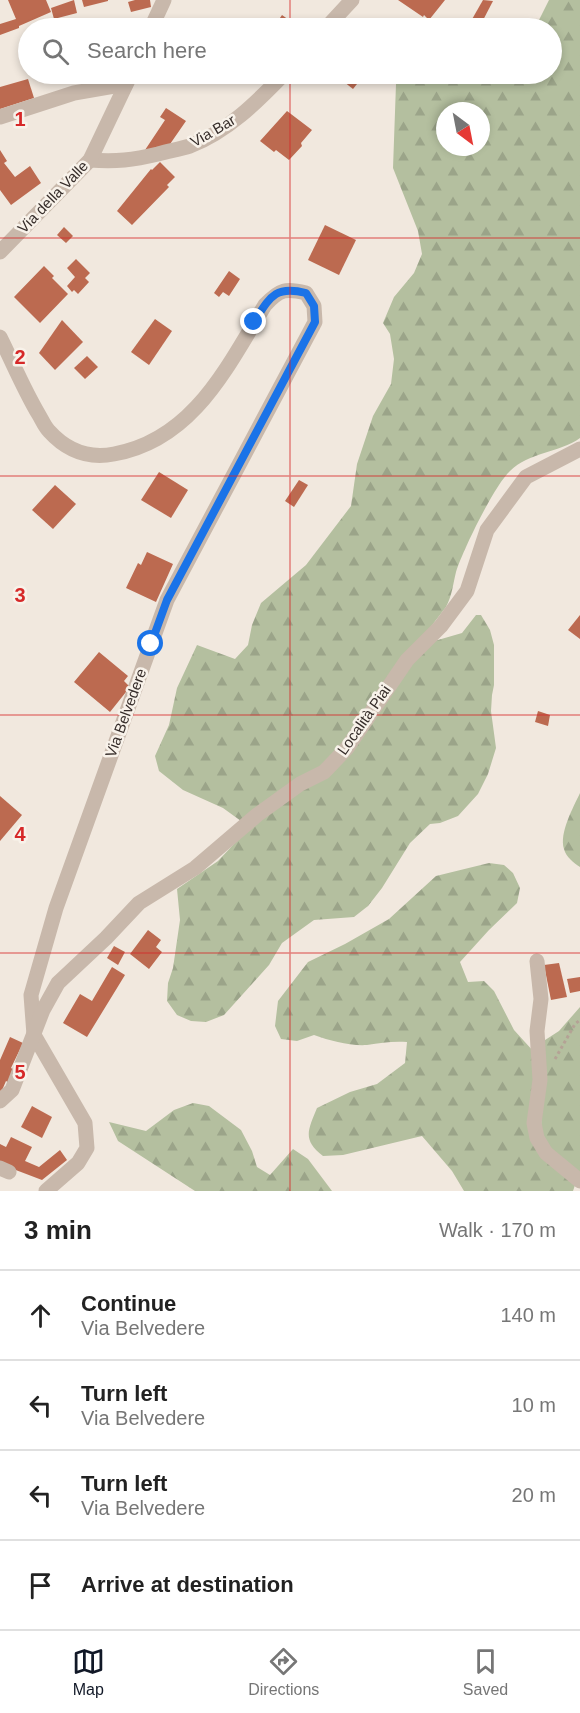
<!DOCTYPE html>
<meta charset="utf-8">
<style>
body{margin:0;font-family:Arial,sans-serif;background:#f2f2f2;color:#222}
.compass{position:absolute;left:436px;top:102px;width:54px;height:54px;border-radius:50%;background:#fff;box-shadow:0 3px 9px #0003;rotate:148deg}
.stop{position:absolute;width:18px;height:18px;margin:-14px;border:4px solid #1a73e8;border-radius:50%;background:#fff}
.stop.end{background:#1a73e8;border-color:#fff;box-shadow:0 2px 6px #0008}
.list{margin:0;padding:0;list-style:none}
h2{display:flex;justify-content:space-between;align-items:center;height:78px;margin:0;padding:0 24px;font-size:26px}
h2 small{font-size:20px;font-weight:400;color:#767676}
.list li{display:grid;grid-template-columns:39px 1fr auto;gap:18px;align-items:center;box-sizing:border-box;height:90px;padding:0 24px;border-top:2px solid #e0e0e0}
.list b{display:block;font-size:22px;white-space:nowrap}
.list p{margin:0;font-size:20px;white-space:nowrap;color:#767676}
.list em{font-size:20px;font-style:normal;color:#767676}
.icon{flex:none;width:33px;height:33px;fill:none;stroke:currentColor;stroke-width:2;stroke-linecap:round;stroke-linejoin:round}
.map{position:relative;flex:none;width:580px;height:1191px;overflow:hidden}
.search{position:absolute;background:#fff;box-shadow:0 3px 9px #0003;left:18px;right:18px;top:18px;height:66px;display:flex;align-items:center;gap:15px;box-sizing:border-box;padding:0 21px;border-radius:33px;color:#767676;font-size:22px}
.sheet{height:438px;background:#fff}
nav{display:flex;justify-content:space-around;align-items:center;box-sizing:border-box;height:84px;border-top:2px solid #e0e0e0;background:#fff;font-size:16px;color:#767676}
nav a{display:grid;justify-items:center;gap:3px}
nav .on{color:#111827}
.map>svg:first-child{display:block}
.forest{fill:url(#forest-firs);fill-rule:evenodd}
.building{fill:#bc6a50}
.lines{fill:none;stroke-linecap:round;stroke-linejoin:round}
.path{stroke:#b4a295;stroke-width:3;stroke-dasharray:3 3;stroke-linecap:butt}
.minor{stroke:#c8b8ab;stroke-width:15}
.route{stroke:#1a73e8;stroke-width:8}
.grid{fill:none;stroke:#d62828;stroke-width:1.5;stroke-opacity:0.55}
.labels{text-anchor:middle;stroke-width:5;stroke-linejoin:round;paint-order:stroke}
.street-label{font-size:15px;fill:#362d2a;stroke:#f8f2ea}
.grid-label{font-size:20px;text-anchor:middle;font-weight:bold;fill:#d62828;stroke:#f8f2ea;stroke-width:5;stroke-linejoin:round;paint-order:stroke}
</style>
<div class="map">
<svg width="580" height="1191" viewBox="0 0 580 1191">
<defs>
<pattern id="forest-firs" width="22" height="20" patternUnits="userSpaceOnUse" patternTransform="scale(1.5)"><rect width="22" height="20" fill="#b4bf9f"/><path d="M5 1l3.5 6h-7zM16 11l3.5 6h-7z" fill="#9ba489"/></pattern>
</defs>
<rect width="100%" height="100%" fill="#f1e8de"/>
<g class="forest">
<path d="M 549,0 L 580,0 L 580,438 C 559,453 529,452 510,471 C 494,486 463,550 456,572 C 453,584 452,596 446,607 L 325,765 L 241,821 L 223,808 L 183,790 L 159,771 L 155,756 L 169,725 L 177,688 L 197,645 L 235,659 L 248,645 L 252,625 L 261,603 L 306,565 L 351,506 L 357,464 L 373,416 L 391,384 L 394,359 L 390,334 L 383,323 L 394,297 L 414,273 L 422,254 L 418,231 L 393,168 L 396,84 L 393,74 L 552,74 L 552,28 L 535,28 ZM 445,111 L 481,111 L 481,147 L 445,147 Z"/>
<polygon points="476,615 481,615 490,630 494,645 494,685 492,695 491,711 496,748 488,774 478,794 458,816 440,823 430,824 410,843 382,888 368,906 354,917 314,920 282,943 269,965 224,1015 206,1022 191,1021 177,1015 167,1001 168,983 173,968 180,920 177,889 218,861 248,829 305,786 431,642 462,633"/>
<path d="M 580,793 L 580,867 C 574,863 566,857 564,849 C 559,833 573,808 580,793 Z"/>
<path d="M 489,863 L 504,865 L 513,873 L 520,888 L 517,903 L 489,930 L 460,962 L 468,982 L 484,981 L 494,991 L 514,1030 L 534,1052 L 536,1080 L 529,1126 L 576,1182 L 573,1191 L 464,1191 L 452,1171 L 422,1136 L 343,1155 L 323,1156 C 302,1140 308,1130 317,1108 L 350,1092 L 377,1084 L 405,1063 L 407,1042 C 392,1041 381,1043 367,1045 C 349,1046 331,1041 314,1035 L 297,1041 L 281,1039 L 275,1026 L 278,1001 L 308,962 L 345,944 L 389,919 L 436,876 Z"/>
<polygon points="580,1007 580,1176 541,1139 542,1042 559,1031"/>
<polygon points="193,1103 209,1106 241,1130 252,1151 257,1167 270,1175 293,1149 308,1159 332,1191 195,1191 118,1141 109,1122 146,1131 174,1110"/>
</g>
<g class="building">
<polygon points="8,0 46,0 51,12 19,26 19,28 0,35 0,24 16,19"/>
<polygon points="74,0 77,13 54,19 51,8"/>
<polygon points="82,0 108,0 108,1 84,7"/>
<polygon points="135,0 150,0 151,7 131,12 128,2"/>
<polygon points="398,0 445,0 429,20 424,15 423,17"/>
<polygon points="483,0 493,1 480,26 471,21"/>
<polygon points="282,15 296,25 300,28 273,28"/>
<polygon points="77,74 104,74 80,81"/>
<polygon points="334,74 365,74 353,89"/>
<polygon points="28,79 34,98 0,109 0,87"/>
<polygon points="166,108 186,121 168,147 145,150 165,120 160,117"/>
<polygon points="287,111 312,130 301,143 302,146 289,160 276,150 274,152 260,141"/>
<polygon points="0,150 7,161 4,163 15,177 30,166 41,183 11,205 0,190"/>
<polygon points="160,162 175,177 167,185 169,187 132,225 117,211 151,169 152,170"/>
<polygon points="325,225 356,240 339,275 308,260"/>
<polygon points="64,227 73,236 66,243 57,235"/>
<polygon points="76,259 90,273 85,278 89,282 78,294 74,290 72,292 67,286 75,277 67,268"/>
<polygon points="44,266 54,276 52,278 68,294 40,323 14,297"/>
<polygon points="229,271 240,279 229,296 223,292 219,297 214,293"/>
<polygon points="155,319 172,331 149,365 131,352"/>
<polygon points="62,320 83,342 55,370 39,353"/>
<polygon points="87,356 98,367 85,379 74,368"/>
<polygon points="159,472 188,490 171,518 141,500"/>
<polygon points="299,480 308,485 294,507 285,501"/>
<polygon points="55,485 76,504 53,529 32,510"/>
<polygon points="147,552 173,564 156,602 126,588 138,563 141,565"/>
<polygon points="580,615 580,639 568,630"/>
<polygon points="99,652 128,676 124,681 130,687 110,712 74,682"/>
<polygon points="538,711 550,715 548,726 535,722"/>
<polygon points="0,796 22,815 0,841"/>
<polygon points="148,930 161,940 156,947 162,952 149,969 130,954"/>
<polygon points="114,946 125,952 118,965 107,958"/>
<polygon points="559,963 567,997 551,1000 544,965"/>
<polygon points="112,967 125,975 87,1037 63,1023 80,994 92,1001"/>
<polygon points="580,977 580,991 570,993 567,979"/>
<polygon points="10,1037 23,1043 11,1068 16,1071 11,1084 6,1081 0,1095 0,1060"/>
<polygon points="32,1106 52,1117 42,1138 21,1127"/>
<polygon points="11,1137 32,1147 25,1161 39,1167 60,1150 67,1160 42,1180 0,1164 0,1144 6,1147"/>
</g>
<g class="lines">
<polyline class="path" points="555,1059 575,1024 580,1020"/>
<g class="minor">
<polyline points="151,28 164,0"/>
<polyline points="326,28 352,0"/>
<polyline points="0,117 74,93 126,84"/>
<path d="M 90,160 C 116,162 133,160 158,154 C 169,151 180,149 190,146 C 227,132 257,102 284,74"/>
<polyline points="0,252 90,160 131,74"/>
<path d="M 0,337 C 13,363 24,390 39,415 C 42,420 45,427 49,431 C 67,451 88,459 114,454 C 193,440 227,367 265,305 C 280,289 286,288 306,293 L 314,306 L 315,322 L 167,600 L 56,908 L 31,995 L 34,1035 L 85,1123 L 87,1148 L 78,1163 L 46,1191"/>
<polyline points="537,961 541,999 537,1031 540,1080 534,1123 537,1138 546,1153 580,1181"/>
<polyline points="0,1101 12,1090 43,1010 58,983 106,938 139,903 195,868 257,815 300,784 324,772 347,748 407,660 441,626 467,591 487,530 526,477 580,449"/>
<polyline points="0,1168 9,1172"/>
</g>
</g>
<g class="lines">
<path class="route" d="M 151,644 L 167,600 L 315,322 L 314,306 L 306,293 C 275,285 270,297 254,322"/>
</g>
<path class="grid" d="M 290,0 L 290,28M 290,74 L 290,1191M 0,238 L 580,238M 0,476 L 580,476M 0,715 L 580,715M 0,953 L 580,953"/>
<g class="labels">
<g class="street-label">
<text transform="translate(213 131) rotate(-30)" y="5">Via Bar</text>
<text transform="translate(53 197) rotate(-46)" y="5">Via della Valle</text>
<text transform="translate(126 713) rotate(-70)" y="5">Via Belvedere</text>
<text transform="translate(364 720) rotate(-55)" y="5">Località Piai</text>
</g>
</g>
<g class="grid-label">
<text x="20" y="126">1</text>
<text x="20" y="364">2</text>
<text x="20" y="602">3</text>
<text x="20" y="841">4</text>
<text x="20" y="1079">5</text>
</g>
</svg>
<svg class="compass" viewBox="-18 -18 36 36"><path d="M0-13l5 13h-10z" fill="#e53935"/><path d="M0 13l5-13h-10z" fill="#767676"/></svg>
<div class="stop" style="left:151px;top:644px"></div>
<div class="stop end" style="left:254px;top:322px"></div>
<div class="search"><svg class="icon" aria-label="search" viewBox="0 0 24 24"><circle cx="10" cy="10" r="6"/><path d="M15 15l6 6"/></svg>Search here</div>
</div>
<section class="sheet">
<h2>3 min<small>Walk · 170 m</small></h2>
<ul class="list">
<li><svg class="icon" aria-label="ahead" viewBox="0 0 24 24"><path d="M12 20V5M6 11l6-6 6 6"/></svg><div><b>Continue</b><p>Via Belvedere</p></div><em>140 m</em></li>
<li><svg class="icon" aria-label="left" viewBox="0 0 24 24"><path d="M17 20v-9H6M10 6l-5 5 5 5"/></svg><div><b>Turn left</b><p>Via Belvedere</p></div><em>10 m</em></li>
<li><svg class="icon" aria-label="left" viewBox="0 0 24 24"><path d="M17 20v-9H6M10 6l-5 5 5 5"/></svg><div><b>Turn left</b><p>Via Belvedere</p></div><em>20 m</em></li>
<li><svg class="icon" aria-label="arrive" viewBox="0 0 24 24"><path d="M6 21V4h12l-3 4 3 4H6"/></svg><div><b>Arrive at destination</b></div></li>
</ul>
</section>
<nav>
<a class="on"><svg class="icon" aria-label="map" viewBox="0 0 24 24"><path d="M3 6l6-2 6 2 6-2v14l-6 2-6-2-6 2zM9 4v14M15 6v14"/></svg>Map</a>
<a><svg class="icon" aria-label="directions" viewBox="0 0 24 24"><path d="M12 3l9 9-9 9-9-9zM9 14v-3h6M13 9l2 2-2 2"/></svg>Directions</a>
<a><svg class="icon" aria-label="saved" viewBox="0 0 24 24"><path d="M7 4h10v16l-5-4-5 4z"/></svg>Saved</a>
</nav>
